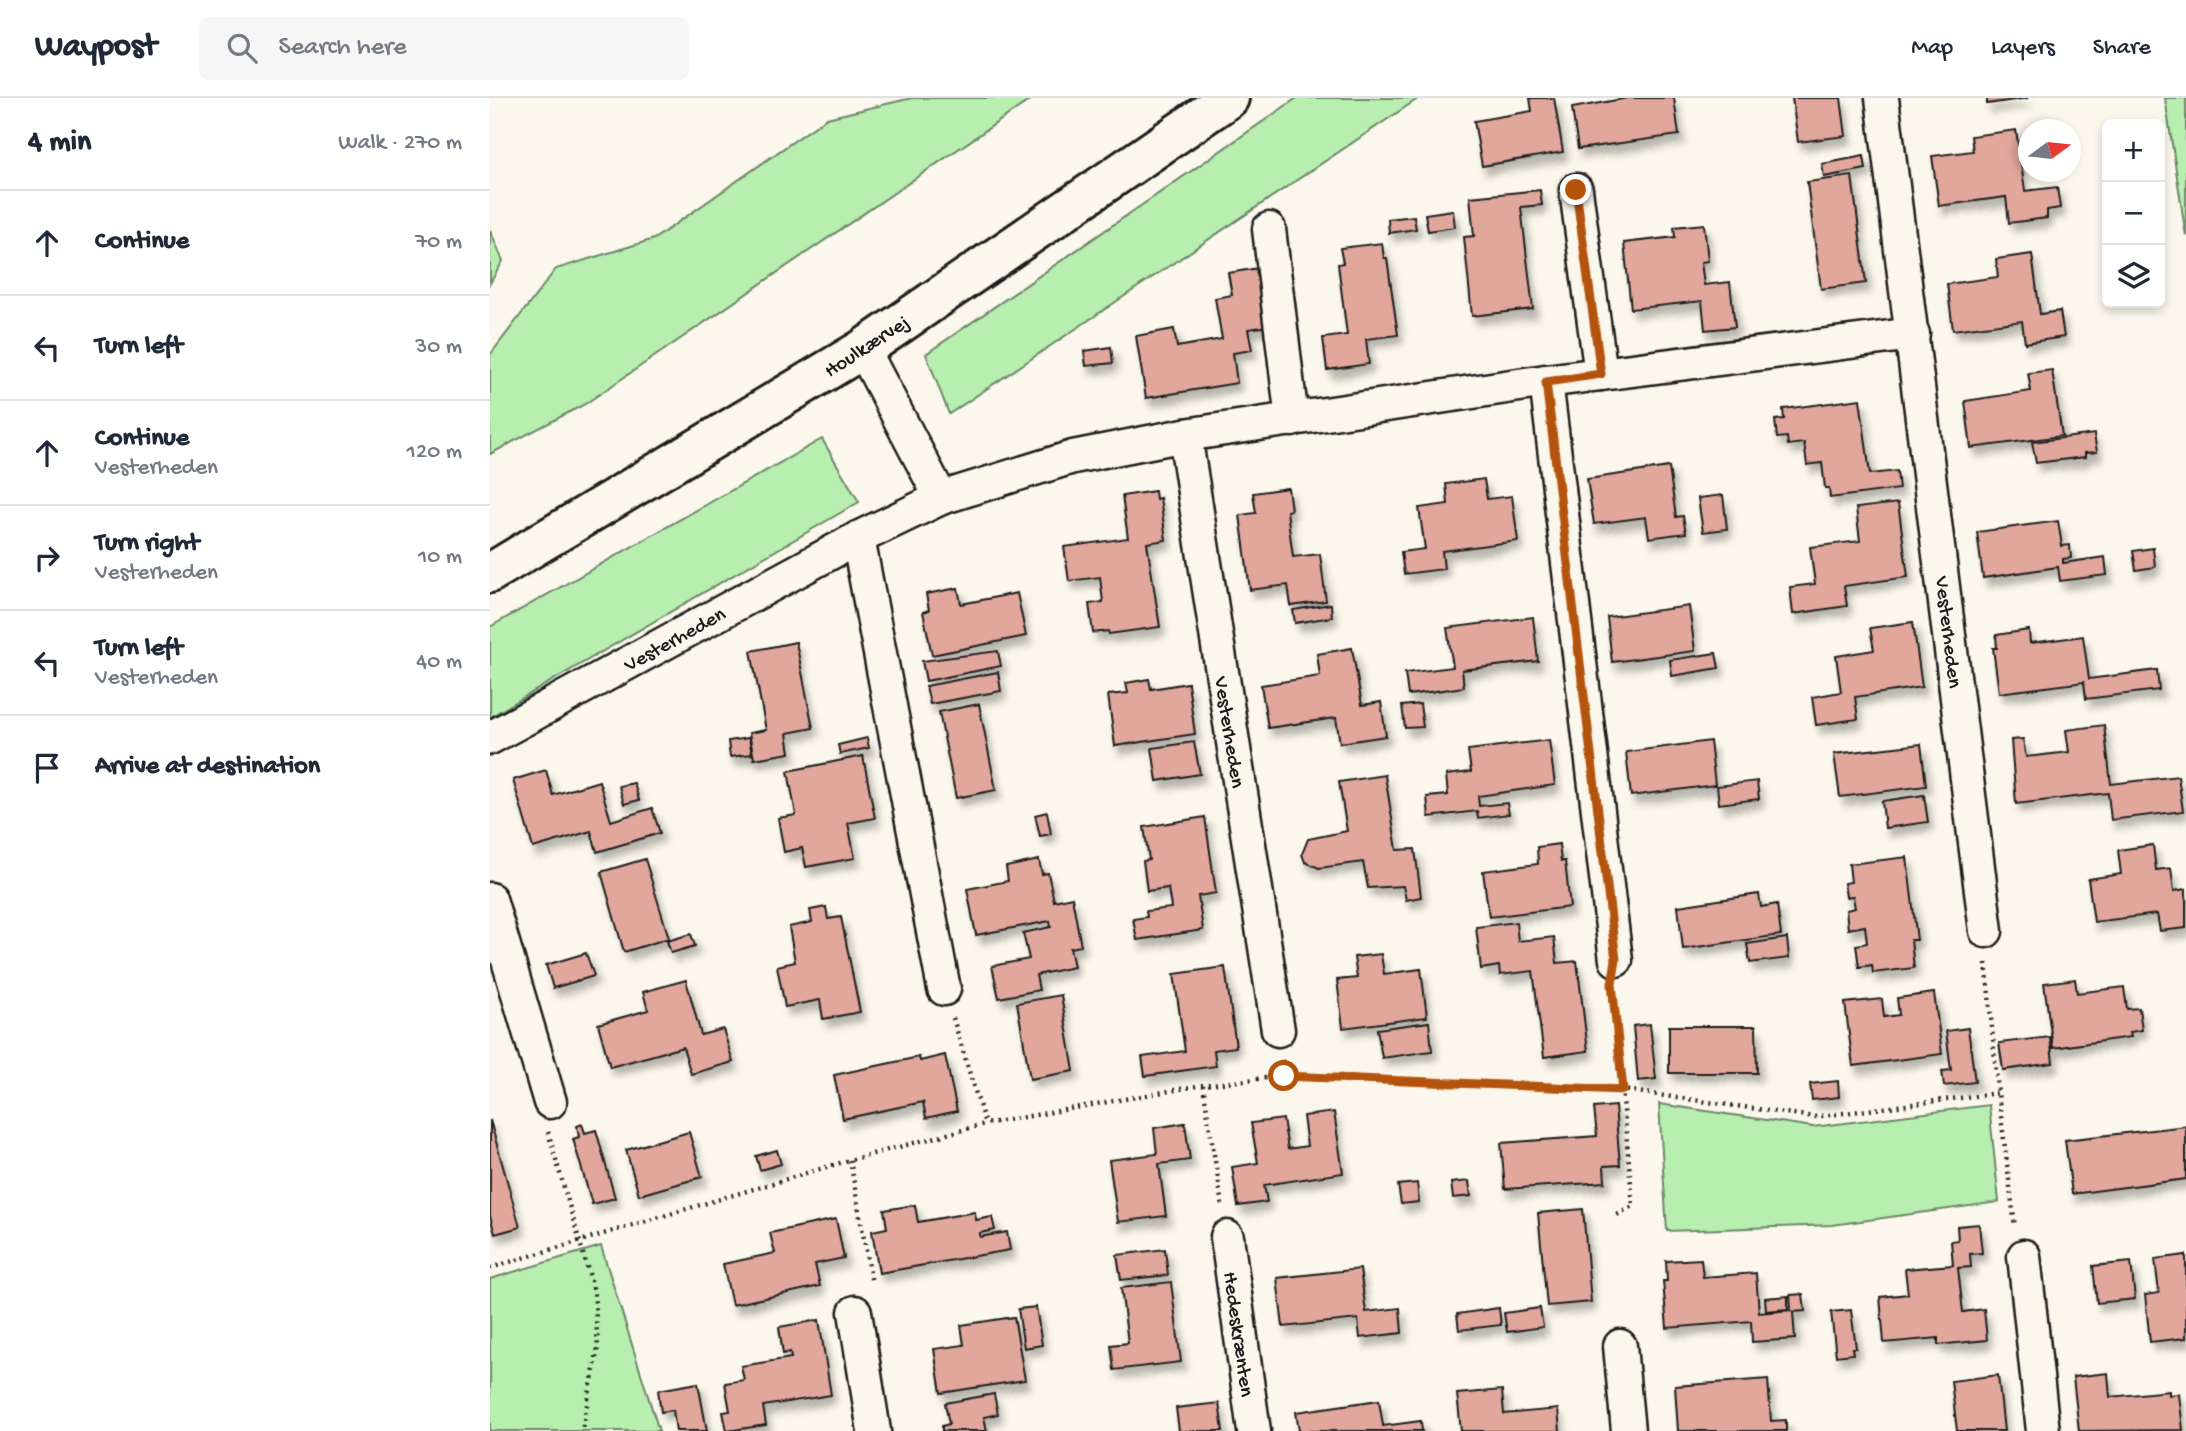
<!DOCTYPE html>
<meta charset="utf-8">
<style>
body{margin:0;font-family:"Gochi Hand",sans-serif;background:#f6f6f7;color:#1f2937}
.controls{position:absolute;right:21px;top:21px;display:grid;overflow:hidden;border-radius:10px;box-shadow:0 4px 10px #0003}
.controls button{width:63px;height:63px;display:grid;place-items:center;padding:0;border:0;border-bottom:2px solid #e0e1e3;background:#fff;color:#1f2937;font:35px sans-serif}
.compass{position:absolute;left:1528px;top:21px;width:63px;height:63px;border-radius:50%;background:#fff;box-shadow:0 4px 10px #0003;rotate:75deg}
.stop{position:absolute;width:21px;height:21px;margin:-16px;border:5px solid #b45309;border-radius:50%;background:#fff}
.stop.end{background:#b45309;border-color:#fff;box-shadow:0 2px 7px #0008}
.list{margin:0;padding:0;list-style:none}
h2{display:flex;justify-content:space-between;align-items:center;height:91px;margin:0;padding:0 28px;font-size:30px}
h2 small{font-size:23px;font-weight:400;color:#747a83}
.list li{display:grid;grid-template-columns:46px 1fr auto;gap:21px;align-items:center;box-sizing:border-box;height:105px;padding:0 28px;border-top:2px solid #e0e1e3}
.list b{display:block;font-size:26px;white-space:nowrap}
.list p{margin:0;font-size:23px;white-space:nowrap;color:#747a83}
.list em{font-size:23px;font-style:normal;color:#747a83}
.icon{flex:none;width:38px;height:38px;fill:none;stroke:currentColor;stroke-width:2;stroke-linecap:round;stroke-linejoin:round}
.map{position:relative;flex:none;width:1696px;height:1333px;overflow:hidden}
header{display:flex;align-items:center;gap:42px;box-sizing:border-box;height:98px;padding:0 35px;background:#fff;border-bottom:2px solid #e0e1e3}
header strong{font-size:33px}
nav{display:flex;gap:38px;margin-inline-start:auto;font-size:24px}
.search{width:490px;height:63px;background:#f6f6f7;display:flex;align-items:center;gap:18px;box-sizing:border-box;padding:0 24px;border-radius:10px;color:#747a83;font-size:26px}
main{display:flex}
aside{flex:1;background:#fff}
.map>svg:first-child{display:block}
.green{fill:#b8efb1;stroke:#6a8666;stroke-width:2}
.building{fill:#e1a79d;stroke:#1c1c1c;stroke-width:2;filter:url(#shadow)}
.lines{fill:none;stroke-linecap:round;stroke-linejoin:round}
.minor-casing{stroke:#1c1c1c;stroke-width:37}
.tertiary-casing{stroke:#1c1c1c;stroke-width:44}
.path{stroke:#1c1c1c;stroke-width:4.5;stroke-dasharray:2 5;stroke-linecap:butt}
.minor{stroke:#fbf7ec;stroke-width:32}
.tertiary{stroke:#fbf7ec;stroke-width:38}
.route{stroke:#b45309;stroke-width:9}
.labels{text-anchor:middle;stroke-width:7;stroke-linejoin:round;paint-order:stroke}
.street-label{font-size:21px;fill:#1c1c1c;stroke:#fbf7ec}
</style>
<header>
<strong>Waypost</strong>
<div class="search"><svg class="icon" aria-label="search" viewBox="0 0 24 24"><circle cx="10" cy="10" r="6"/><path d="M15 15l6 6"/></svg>Search here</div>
<nav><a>Map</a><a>Layers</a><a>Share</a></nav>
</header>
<main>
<aside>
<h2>4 min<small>Walk · 270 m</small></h2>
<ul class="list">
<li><svg class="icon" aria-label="ahead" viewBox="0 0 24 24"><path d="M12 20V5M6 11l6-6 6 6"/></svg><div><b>Continue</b></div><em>70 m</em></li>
<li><svg class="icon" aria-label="left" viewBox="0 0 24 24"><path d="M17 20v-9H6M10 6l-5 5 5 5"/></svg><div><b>Turn left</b></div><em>30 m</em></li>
<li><svg class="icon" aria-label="ahead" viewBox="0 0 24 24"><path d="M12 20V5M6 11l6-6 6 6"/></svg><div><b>Continue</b><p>Vesterheden</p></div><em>120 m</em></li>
<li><svg class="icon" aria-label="right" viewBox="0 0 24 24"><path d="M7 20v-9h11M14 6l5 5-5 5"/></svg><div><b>Turn right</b><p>Vesterheden</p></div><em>10 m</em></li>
<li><svg class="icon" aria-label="left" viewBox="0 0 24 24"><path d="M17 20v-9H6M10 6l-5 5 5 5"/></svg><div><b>Turn left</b><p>Vesterheden</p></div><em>40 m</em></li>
<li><svg class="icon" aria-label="arrive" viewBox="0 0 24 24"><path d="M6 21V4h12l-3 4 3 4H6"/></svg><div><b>Arrive at destination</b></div></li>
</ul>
</aside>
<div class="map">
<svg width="1696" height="1333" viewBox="0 0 1696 1333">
<defs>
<filter id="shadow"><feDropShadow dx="4.5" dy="8" stdDeviation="3.5" flood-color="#0004"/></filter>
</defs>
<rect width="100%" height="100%" fill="#fbf7ec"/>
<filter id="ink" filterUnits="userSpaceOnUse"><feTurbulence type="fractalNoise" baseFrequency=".0143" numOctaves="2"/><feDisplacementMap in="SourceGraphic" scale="14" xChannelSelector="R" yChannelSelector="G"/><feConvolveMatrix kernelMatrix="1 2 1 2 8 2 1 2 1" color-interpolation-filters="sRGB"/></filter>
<g filter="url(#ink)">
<g class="green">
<polygon points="422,0 543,0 95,306 0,356 0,257 66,171 164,141 337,20"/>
<polygon points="807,0 929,0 459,316 436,256"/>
<polygon points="1675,0 1696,0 1696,138"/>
<polygon points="0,132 13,163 0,185"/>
<polygon points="332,341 369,404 0,619 0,529"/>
<polygon points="1169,1006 1323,1029 1499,1007 1509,1104 1342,1127 1177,1133"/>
<polygon points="111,1148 169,1333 0,1333 0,1181"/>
</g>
<g class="building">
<polygon points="1040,0 1064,0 1073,54 992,68 984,23 1042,13"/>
<polygon points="1138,0 1184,0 1189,37 1088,51 1082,10"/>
<polygon points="1302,0 1351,0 1356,38 1308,44"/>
<polygon points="1497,0 1538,0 1497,6"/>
<polygon points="1526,32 1535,93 1567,89 1570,110 1557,112 1557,120 1519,125 1516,99 1449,108 1442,58 1483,53 1481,38"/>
<polygon points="1374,58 1376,71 1334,79 1332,66"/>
<polygon points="1362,78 1376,185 1331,191 1317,84"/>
<polygon points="1050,92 1052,107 1031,109 1043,211 982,218 974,139 984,138 980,99"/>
<polygon points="963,112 965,129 938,133 935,116"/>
<polygon points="924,118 926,131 899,135 898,121"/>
<polygon points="1214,126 1218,163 1211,164 1214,187 1240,184 1245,229 1215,232 1212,203 1141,211 1134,145 1185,139 1184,129"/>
<polygon points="892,145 894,160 897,160 908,237 876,241 879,266 837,272 833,240 857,237 848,166 853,165 850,150"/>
<polygon points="1542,156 1550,216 1570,213 1574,239 1535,245 1532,223 1463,232 1457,186 1508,179 1506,161"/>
<polygon points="769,170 779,228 758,231 762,252 743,255 747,285 656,300 646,238 684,231 687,249 732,241 725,200 742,197 738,175"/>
<polygon points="621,249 623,265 596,268 594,253"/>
<polygon points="1562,272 1572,338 1481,350 1475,303 1541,293 1538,275"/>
<polygon points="1370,301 1380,376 1407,373 1409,391 1340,400 1339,390 1335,390 1332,365 1317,367 1314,345 1298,347 1297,339 1287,340 1285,322 1294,321 1293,311"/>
<polygon points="1604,336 1607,354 1595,355 1595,359 1546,365 1542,344"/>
<polygon points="1179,369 1186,419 1193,418 1196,435 1159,440 1156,419 1104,426 1097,381"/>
<polygon points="994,381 997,401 1022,398 1028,443 952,453 954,471 914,476 911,454 935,451 929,410 958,406 956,386"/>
<polygon points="798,390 801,412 797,413 803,459 830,456 836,503 801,508 798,487 760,492 750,417 766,415 763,395"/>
<polygon points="665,393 666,401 670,400 676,442 657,445 670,529 619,536 618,533 603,535 599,506 613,504 610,479 579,483 574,449 638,440 632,398"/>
<polygon points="1233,397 1237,431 1213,434 1208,400"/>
<polygon points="1408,405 1418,479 1354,488 1357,508 1303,516 1300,489 1325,486 1320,449 1370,443 1366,410"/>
<polygon points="1568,423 1572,448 1580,447 1581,460 1573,461 1573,465 1615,459 1617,477 1570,483 1568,469 1493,480 1487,434"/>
<polygon points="1663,450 1665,469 1646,472 1643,453"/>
<polygon points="468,490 471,506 527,495 536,538 442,557 433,514 439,512 436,496"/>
<polygon points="841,506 842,519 805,525 803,512"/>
<polygon points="1199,508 1205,553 1122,564 1117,519"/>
<polygon points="1043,519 1048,563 972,572 974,589 918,597 915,575 963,569 957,530"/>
<polygon points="1423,524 1432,589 1365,599 1368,621 1326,627 1322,599 1351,594 1346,558 1384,552 1380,530"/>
<polygon points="1539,532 1540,545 1593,538 1599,581 1667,572 1669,592 1596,601 1594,584 1509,595 1503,550 1507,550 1506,537"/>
<polygon points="306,544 323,630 297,635 300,655 264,661 259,635 276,632 261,553"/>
<polygon points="862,550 872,607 891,604 896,638 850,645 846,620 778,630 771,587 830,578 827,556"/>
<polygon points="508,553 511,568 436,583 432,563"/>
<polygon points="1226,555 1229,570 1182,578 1180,562"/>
<polygon points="508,574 511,593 440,606 436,588"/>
<polygon points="659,581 661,591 698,585 705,636 625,648 618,597 638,595 636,585"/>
<polygon points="489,606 506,692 466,700 449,614"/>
<polygon points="930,606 933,629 915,630 912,608"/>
<polygon points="1614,627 1621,686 1688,678 1693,713 1621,722 1618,695 1526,706 1521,642 1533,641 1536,659 1579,654 1576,632"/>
<polygon points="259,640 262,656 240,659 238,643"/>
<polygon points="377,640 379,650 350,656 348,647"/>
<polygon points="1059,642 1065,687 988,698 989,708 1017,705 1019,716 988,720 987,713 939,719 937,699 958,697 956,677 981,674 978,652"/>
<polygon points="1220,643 1225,687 1141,698 1136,654"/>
<polygon points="704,644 710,676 667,683 662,650"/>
<polygon points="1431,646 1436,688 1350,699 1344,656"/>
<polygon points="373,658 385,720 358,725 365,760 316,769 312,750 294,754 288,720 306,717 298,673"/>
<polygon points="56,672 63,697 109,683 121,723 162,710 170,735 107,754 101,733 43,750 23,682"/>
<polygon points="895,677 907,752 925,751 931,799 916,802 913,788 878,790 873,764 829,770 815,764 812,756 818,741 857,733 849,684"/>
<polygon points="1267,683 1269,701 1229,706 1227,688"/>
<polygon points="144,685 149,702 134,706 129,688"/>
<polygon points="1434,697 1438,724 1395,730 1392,703"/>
<polygon points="557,714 561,736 550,738 545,717"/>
<polygon points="715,719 726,795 708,798 713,832 647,842 643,821 657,819 656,813 681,810 678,790 657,793 653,763 659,762 654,729"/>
<polygon points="1069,746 1071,763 1075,763 1080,809 999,819 993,773 1048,766 1047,749"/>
<polygon points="1663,747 1666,772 1681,770 1684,793 1696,791 1696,830 1670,833 1667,816 1604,824 1598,781 1631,776 1628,752"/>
<polygon points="1417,759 1427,842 1421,842 1424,870 1383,875 1382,867 1369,869 1366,847 1377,845 1375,828 1358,831 1356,812 1365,810 1363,798 1356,799 1354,785 1361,784 1359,766"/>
<polygon points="155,761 179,840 134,854 111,774"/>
<polygon points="549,762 552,776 558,775 564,803 582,799 591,848 580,850 584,869 546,877 549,892 509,900 502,868 539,861 533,835 561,829 560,823 486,837 477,791 518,783 516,769"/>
<polygon points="1269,796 1271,809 1287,806 1291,837 1193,851 1188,808"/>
<polygon points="336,809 338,821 351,819 370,914 333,921 330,902 295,909 287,868 305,864 299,829 322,824 320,812"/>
<polygon points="1026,824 1028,843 1064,839 1067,865 1087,863 1098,953 1054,959 1043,873 1010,877 1009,868 991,871 986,829"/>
<polygon points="201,836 205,848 181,855 177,843"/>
<polygon points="1297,840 1299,860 1260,865 1257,846"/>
<polygon points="96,855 104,878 63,890 56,867"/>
<polygon points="891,856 894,876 931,871 937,919 853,930 847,882 867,880 864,859"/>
<polygon points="735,869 746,949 724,952 726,968 655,978 652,959 695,953 684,876"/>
<polygon points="1585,881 1587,895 1634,889 1637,911 1649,910 1652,932 1640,934 1641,939 1563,950 1554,885"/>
<polygon points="196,882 211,937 233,931 243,964 201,976 193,949 120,969 108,926 158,912 153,894"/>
<polygon points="1444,895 1452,956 1363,968 1355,905 1392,901 1394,919 1409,917 1407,900"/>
<polygon points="571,897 584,973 540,981 527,905"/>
<polygon points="939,924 942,953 892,960 887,931"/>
<polygon points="1160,926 1166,981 1148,983 1143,928"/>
<polygon points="1179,928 1266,928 1267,975 1179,975"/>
<polygon points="1478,930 1485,984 1454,988 1452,973 1461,972 1456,933"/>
<polygon points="1560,939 1563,965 1513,972 1509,945"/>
<polygon points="455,957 467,1013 436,1020 433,1004 353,1021 344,977 429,959 430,963"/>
<polygon points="1348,983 1349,999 1322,1002 1320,986"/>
<polygon points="1125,1008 1130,1067 1114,1068 1115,1084 1015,1091 1011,1045 1107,1038 1104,1010"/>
<polygon points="844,1014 853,1075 774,1087 777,1104 748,1108 742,1069 768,1065 761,1025 793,1021 798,1051 817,1048 813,1018"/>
<polygon points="0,1022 30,1129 5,1136 0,1118"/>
<polygon points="695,1025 700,1062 669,1066 676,1118 628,1124 619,1062 667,1056 664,1030"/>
<polygon points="92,1026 95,1035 106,1032 125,1100 102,1106 83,1041 89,1039 87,1028"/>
<polygon points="1696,1028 1696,1081 1582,1096 1575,1042"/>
<polygon points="199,1034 212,1079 149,1097 136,1052"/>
<polygon points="287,1052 291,1066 270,1072 266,1058"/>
<polygon points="979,1083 981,1098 963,1100 961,1085"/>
<polygon points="927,1085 929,1104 911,1106 908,1087"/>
<polygon points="425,1107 428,1124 485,1114 486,1122 502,1119 505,1132 490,1135 490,1139 517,1134 520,1152 389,1175 382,1133 397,1130 394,1112"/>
<polygon points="1093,1111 1101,1204 1057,1208 1048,1115"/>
<polygon points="346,1121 354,1160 325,1166 330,1188 242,1207 233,1166 285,1155 280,1135"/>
<polygon points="1489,1126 1492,1155 1480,1156 1481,1169 1468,1170 1473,1214 1494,1211 1497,1242 1448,1247 1448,1240 1394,1245 1390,1199 1418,1196 1415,1171 1463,1167 1461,1143 1468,1142 1467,1128"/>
<polygon points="675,1151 678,1177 631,1182 627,1157"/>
<polygon points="1696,1157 1696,1240 1660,1244 1655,1197 1669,1195 1665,1161"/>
<polygon points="1211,1161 1213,1179 1266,1175 1269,1215 1301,1212 1300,1197 1313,1196 1315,1213 1303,1214 1305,1241 1262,1244 1261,1223 1177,1230 1173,1183 1177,1183 1176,1163"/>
<polygon points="1641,1164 1645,1201 1607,1205 1603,1168"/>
<polygon points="870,1171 876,1214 910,1210 912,1235 870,1240 868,1221 793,1229 787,1180"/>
<polygon points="681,1184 691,1264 624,1272 621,1247 638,1245 631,1190"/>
<polygon points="1298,1198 1298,1211 1276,1213 1275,1200"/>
<polygon points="546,1209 552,1247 534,1250 528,1211"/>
<polygon points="1009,1210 1011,1227 969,1232 967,1216"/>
<polygon points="1050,1210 1053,1229 1017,1234 1014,1215"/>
<polygon points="1361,1212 1366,1250 1362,1250 1363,1256 1346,1258 1341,1214"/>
<polygon points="524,1219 535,1282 451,1295 444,1251 474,1247 471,1227"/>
<polygon points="329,1222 341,1297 273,1308 276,1327 237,1333 233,1314 240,1313 235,1285 254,1282 251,1268 301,1260 300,1254 293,1256 289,1229"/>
<polygon points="1618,1275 1620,1299 1679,1293 1679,1297 1689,1296 1693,1332 1589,1333 1583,1279"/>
<polygon points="1508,1277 1514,1333 1467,1333 1461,1283"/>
<polygon points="1278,1281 1281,1323 1296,1322 1296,1333 1188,1333 1185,1288"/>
<polygon points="208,1285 217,1333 186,1333 183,1312 171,1314 168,1292"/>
<polygon points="1012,1292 1014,1316 1068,1311 1070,1333 971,1333 967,1296"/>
<polygon points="504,1296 508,1316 494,1319 497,1333 452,1333 452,1328 459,1326 455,1305"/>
<polygon points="889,1302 893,1328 931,1323 932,1333 809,1333 806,1314"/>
<polygon points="729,1305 733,1333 689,1333 686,1310"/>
</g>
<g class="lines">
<g class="minor-casing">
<g id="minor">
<polyline points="1392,0 1496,833"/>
<polyline points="1086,92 1111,276"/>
<polyline points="779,131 802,322"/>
<polyline points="373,251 451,400"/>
<polyline points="1056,283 1126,862"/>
<polyline points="695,337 788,932"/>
<polyline points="368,440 454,891"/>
<polyline points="0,640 368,440 451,400 583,359 695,337 1056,283 1423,236"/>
<polyline points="0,801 60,1004"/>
<polyline points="737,1139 764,1333"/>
<polyline points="1534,1158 1553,1333"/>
<polyline points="365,1214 384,1333"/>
<polyline points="1130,1248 1138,1333"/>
</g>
</g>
<g class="tertiary-casing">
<polyline id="tertiary" points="0,475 373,251 739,0"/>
</g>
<g class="path">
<polyline points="1496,865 1508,995 1525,1128"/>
<polyline points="1123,894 1143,1108 1123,1119"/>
<polyline points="463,920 495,1026"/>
<polyline points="792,962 794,978"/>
<polyline points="713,987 732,1107"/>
<polyline points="58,1034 104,1193 108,1250 92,1333"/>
<polyline points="360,1062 382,1186"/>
<polyline points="0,1170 360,1062 495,1026 713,987 794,978 1133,992 1324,1019 1508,995"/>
</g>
<use href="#minor" class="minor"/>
<use href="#tertiary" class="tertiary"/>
</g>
</g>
<g class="lines" filter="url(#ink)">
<polyline class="route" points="794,978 1133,992 1122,886 1126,862 1056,284 1111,276 1086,92"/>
</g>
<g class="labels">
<g class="street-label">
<text transform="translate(376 247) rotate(-33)" y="7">Houlkærvej</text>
<text transform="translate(1460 534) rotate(83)" y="7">Vesterheden</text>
<text transform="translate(184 540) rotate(-29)" y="7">Vesterheden</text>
<text transform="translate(741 634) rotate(81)" y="7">Vesterheden</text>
<text transform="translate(750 1236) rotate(82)" y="7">Hedeskrænten</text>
</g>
</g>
</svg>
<div class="controls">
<button>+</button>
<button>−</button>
<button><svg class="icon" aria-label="layers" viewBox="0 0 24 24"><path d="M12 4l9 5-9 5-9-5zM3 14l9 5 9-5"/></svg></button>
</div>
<svg class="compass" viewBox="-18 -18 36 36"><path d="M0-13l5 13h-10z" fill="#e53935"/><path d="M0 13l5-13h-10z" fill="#747a83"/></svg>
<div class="stop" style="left:794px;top:978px"></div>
<div class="stop end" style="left:1086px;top:92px"></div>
</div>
</main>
